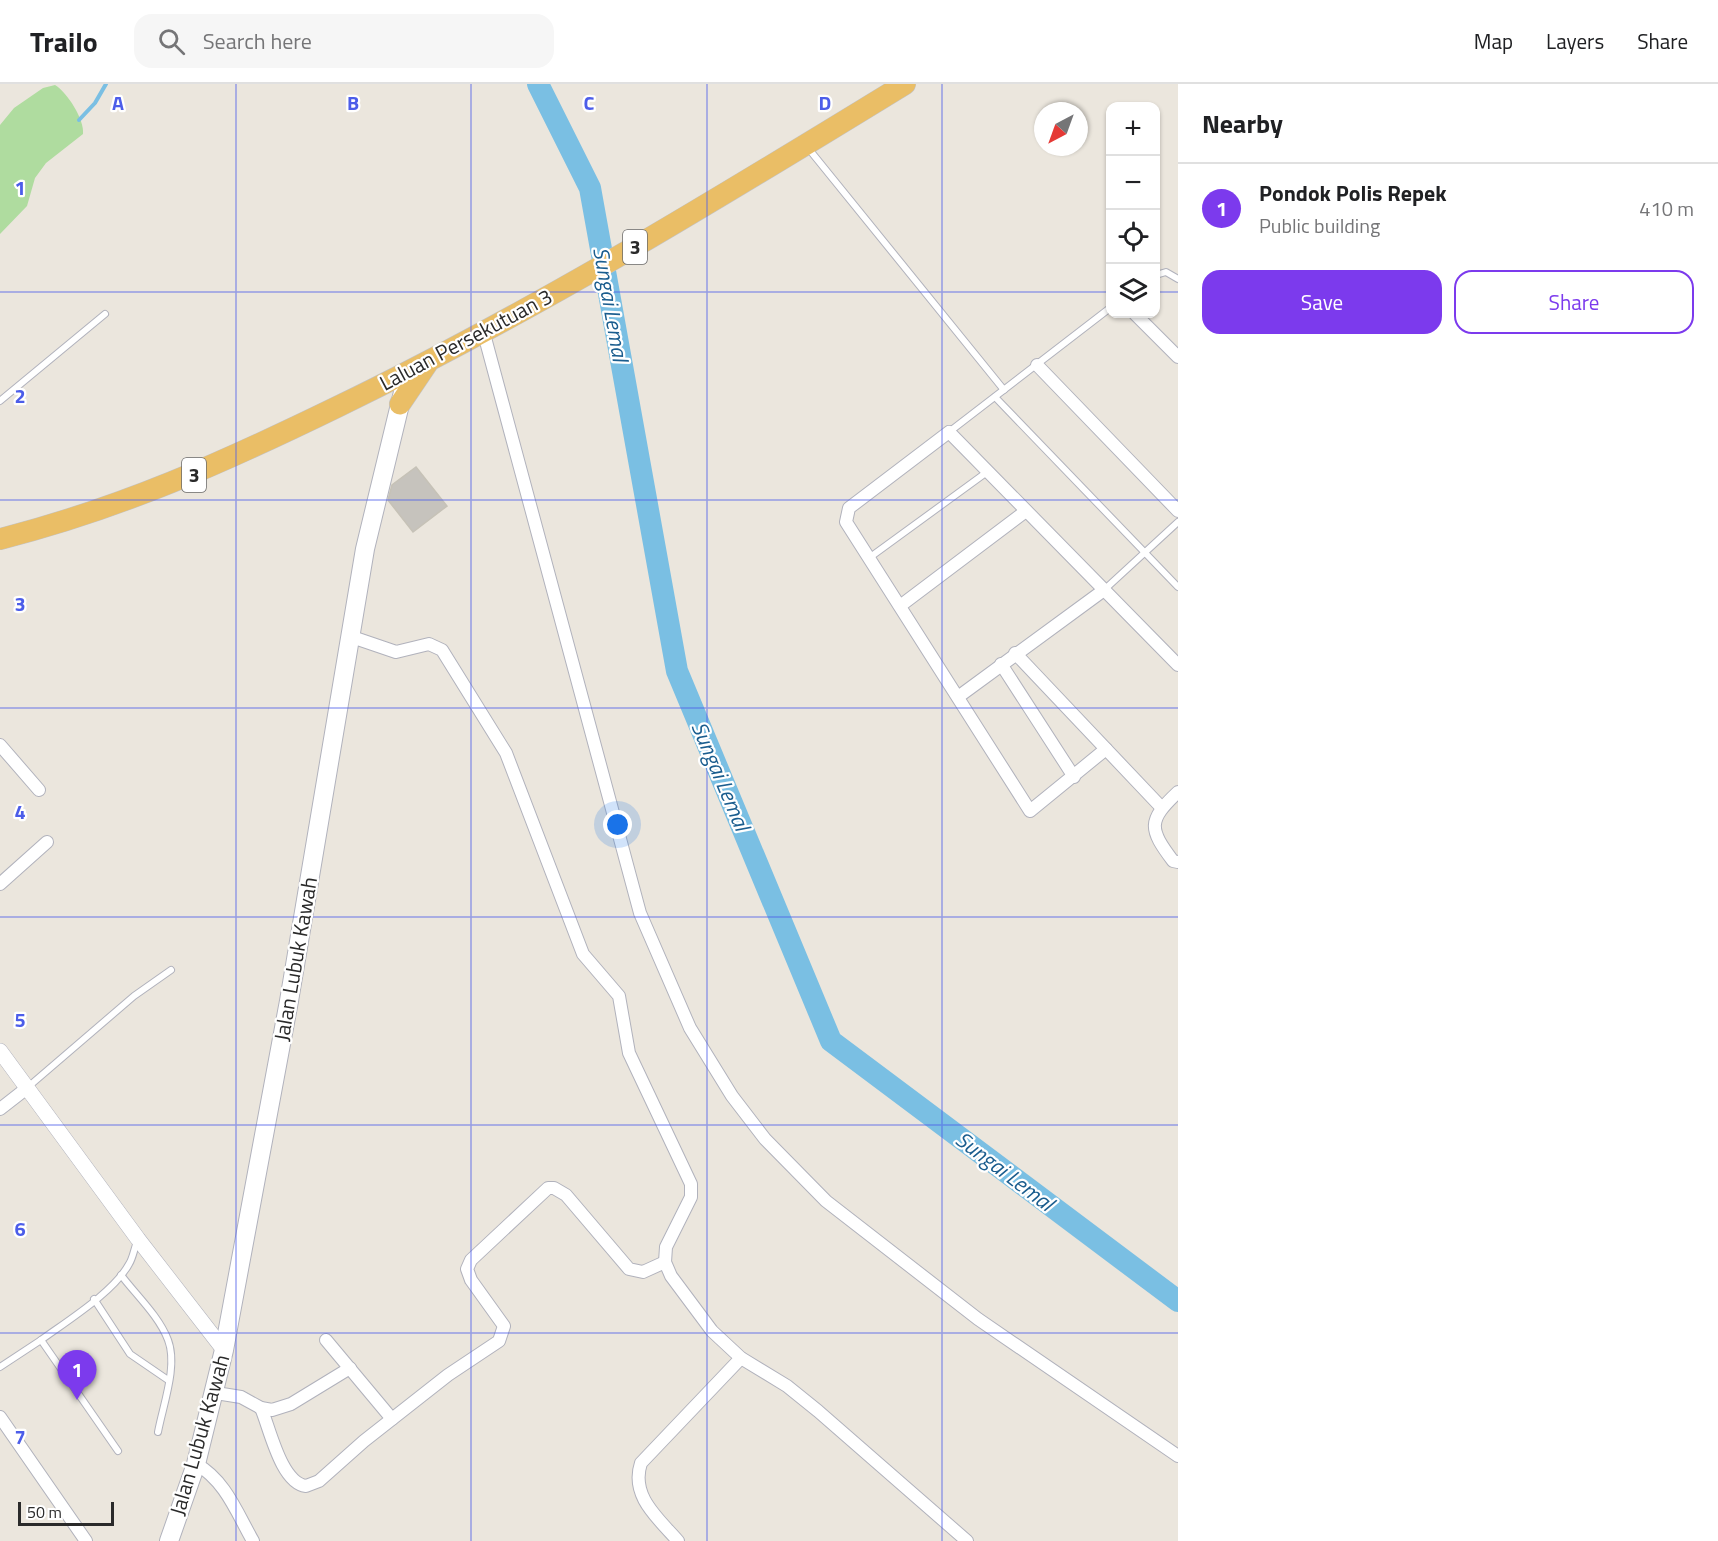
<!DOCTYPE html>
<meta charset="utf-8">
<style>
body{margin:0;font-family:"Titillium Web",sans-serif;background:#f6f6f6;color:#202124}
.controls{position:absolute;right:18px;top:18px;display:grid;overflow:hidden;border-radius:12px;box-shadow:0 2px 4px #0004}
.controls button{width:54px;height:54px;display:grid;place-items:center;padding:0;border:0;border-bottom:2px solid #e0e0e0;background:#fff;color:#202124;font:30px sans-serif}
.compass{position:absolute;left:1034px;top:18px;width:54px;height:54px;border-radius:50%;background:#fff;box-shadow:0 2px 4px #0004;rotate:221deg}
.scale{position:absolute;left:18px;bottom:15px;width:96px;box-sizing:border-box;padding-left:6px;border:3px solid #2a2a2a;border-top:0;font-size:16px;line-height:21px;white-space:nowrap;color:#2a2a2a;-webkit-text-stroke:4px #fff;paint-order:stroke}
.you{position:absolute;left:618px;top:741px;width:21px;height:21px;margin:-15px;border:4px solid #fff;border-radius:50%;background:#1a73e8;box-shadow:0 0 0 9px #1a73e833}
.badge{display:grid;place-items:center;width:39px;height:39px;border-radius:50%;background:#7c3aed;color:#fff;font-size:20px;font-weight:700}
.pin{position:absolute;translate:-50% -50px;filter:drop-shadow(0 2px 3px #0008)}
.pin::after{content:'';position:absolute;top:32px;width:21px;height:18px;background:inherit;clip-path:polygon(0 0,100% 0,50% 100%)}
.list{margin:0;padding:0;list-style:none}
h2{display:flex;justify-content:space-between;align-items:center;height:78px;margin:0;padding:0 24px;font-size:26px}
h2 small{font-size:20px;font-weight:400;color:#757577}
.list li{display:grid;grid-template-columns:39px 1fr auto;gap:18px;align-items:center;box-sizing:border-box;height:90px;padding:0 24px;border-top:2px solid #e0e0e0}
.list b{display:block;font-size:22px;white-space:nowrap}
.list p{margin:0;font-size:20px;white-space:nowrap;color:#757577}
.list em{font-size:20px;font-style:normal;color:#757577}
.actions{display:flex;gap:12px;padding:18px 24px}
.actions a{flex:1;padding:14px 0;border:2px solid #7c3aed;border-radius:18px;text-align:center;font-size:21px;color:#7c3aed}
.actions .main{background:#7c3aed;color:#fff}
.icon{flex:none;width:33px;height:33px;fill:none;stroke:currentColor;stroke-width:2;stroke-linecap:round;stroke-linejoin:round}
.map{position:relative;flex:none;width:1178px;height:1457px;overflow:hidden}
header{display:flex;align-items:center;gap:36px;box-sizing:border-box;height:84px;padding:0 30px;background:#fff;border-bottom:2px solid #e0e0e0}
header strong{font-size:28px}
nav{display:flex;gap:33px;margin-inline-start:auto;font-size:21px}
.search{width:420px;height:54px;background:#f6f6f6;display:flex;align-items:center;gap:15px;box-sizing:border-box;padding:0 21px;border-radius:18px;color:#757577;font-size:22px}
main{display:flex}
aside{flex:1;background:#fff}
.map>svg:first-child{display:block}
.green{fill:#afdc9f}
.lines{fill:none;stroke-linecap:round;stroke-linejoin:round}
.stream{stroke:#7abfe3;stroke-width:4}
.river{stroke:#7abfe3;stroke-width:22}
.building{fill:#c6c3bd;stroke:#c6c2b7;stroke-width:1.5}
.service-casing{stroke:#b1b2bc;stroke-width:8}
.minor-casing{stroke:#b1b2bc;stroke-width:14}
.tertiary-casing{stroke:#b1b2bc;stroke-width:16}
.secondary-casing{stroke:#b1b2bc;stroke-width:20}
.trunk-casing{stroke:#c3c3c3;stroke-width:22}
.service{stroke:#fff;stroke-width:6}
.minor{stroke:#fff;stroke-width:12}
.tertiary{stroke:#fff;stroke-width:15}
.secondary{stroke:#fff;stroke-width:18}
.trunk{stroke:#eabe66;stroke-width:21}
.grid{fill:none;stroke:#4c5de9;stroke-width:1.5;stroke-opacity:0.55}
.labels{text-anchor:middle;stroke-width:4.5;stroke-linejoin:round;paint-order:stroke}
.shield{fill:#fff;stroke:#6a6a6a;stroke-width:1.5}
.shield-label{font-size:20px;font-weight:bold;fill:#2a2a2a}
.street-label{font-size:21px;fill:#2a2a2a;stroke:#fff}
.water-label{font-size:22px;font-style:italic;fill:#1a5d8e;stroke:#fff}
.grid-label{font-size:20px;text-anchor:middle;font-weight:bold;fill:#4c5de9;stroke:#fff;stroke-width:4.5;stroke-linejoin:round;paint-order:stroke}
</style>
<header>
<strong>Trailo</strong>
<div class="search"><svg class="icon" aria-label="search" viewBox="0 0 24 24"><circle cx="10" cy="10" r="6"/><path d="M15 15l6 6"/></svg>Search here</div>
<nav><a>Map</a><a>Layers</a><a>Share</a></nav>
</header>
<main>
<div class="map">
<svg width="1178" height="1457" viewBox="0 0 1178 1457">
<rect width="100%" height="100%" fill="#ebe6dd"/>
<path class="green" d="M 55,1 C 67,8 85,36 83,50 L 46,79 L 35,94 L 27,122 L 0,150 L 0,41 L 14,24 L 43,4 Z"/>
<g class="lines">
<polyline class="stream" points="79,36 95,19 106,0"/>
<polyline class="river" points="538,0 590,104 677,587 831,957 1178,1217"/>
</g>
<polygon class="building" points="416,383 447,422 413,448 388,416 392,401"/>
<g class="lines">
<g class="service-casing">
<g id="service">
<polyline points="808,64 1004,306"/>
<polyline points="1156,191 1166,188 1178,195"/>
<polyline points="995,313 1178,503"/>
<polyline points="0,317 105,230"/>
<polyline points="949,348 1110,224"/>
<polyline points="869,474 987,388"/>
<polyline points="1104,506 1178,438"/>
<polyline points="28,1003 134,912 171,886"/>
<path d="M 121,1191 C 136,1211 159,1232 168,1256 C 178,1282 163,1321 158,1348"/>
<polyline points="94,1215 130,1270 168,1296"/>
<polyline points="0,1283 41,1256"/>
<path d="M 118,1367 L 41,1256 C 67,1237 114,1208 129,1180 C 133,1174 134,1165 137,1158"/>
</g>
</g>
<g class="minor-casing">
<g id="minor">
<polyline points="1135,230 1178,273"/>
<polyline points="484,250 640,829 690,944 732,1012 765,1055 826,1117 978,1235 1178,1372"/>
<polyline points="1037,281 1178,427"/>
<polyline points="900,522 1026,427"/>
<polyline points="352,553 396,568 429,560 442,566 506,669 583,870 619,912 629,969 691,1100 691,1113 666,1163 665,1178 671,1192 712,1247 741,1274 787,1302 818,1327 967,1457"/>
<polyline points="1015,569 1161,723"/>
<polyline points="1001,580 1074,693"/>
<polyline points="958,613 1104,506"/>
<polyline points="0,661 39,706"/>
<polyline points="1106,665 1030,727 846,438 849,424 949,348 1178,581"/>
<path d="M 1178,708 C 1147,737 1149,745 1173,777 L 1178,778"/>
<polyline points="0,800 47,758"/>
<polyline points="0,1025 27,1004"/>
<polyline points="326,1256 392,1335"/>
<polyline points="216,1309 241,1313 261,1324 272,1326 291,1320 350,1284"/>
<path d="M 261,1324 C 270,1345 281,1399 306,1402 L 319,1397 L 364,1357 L 448,1291 L 499,1257 L 504,1242 L 471,1196 L 467,1185 L 471,1176 L 548,1104 L 554,1104 L 566,1111 L 629,1185 L 643,1188 L 665,1178"/>
<polyline points="0,1333 86,1457"/>
<path d="M 196,1380 C 225,1396 237,1429 253,1457"/>
<path d="M 678,1457 C 658,1434 630,1412 641,1379 L 741,1274"/>
</g>
</g>
<g class="tertiary-casing">
<polyline id="tertiary" points="0,967 138,1155 224,1266"/>
</g>
<g class="secondary-casing">
<polyline id="secondary" points="169,1457 196,1380 224,1266 289,917 365,465 403,308"/>
</g>
<g class="trunk-casing">
<g id="trunk">
<polyline points="400,320 427,280"/>
<path d="M 0,455 C 122,424 224,378 337,323 C 533,228 719,114 905,0"/>
</g>
</g>
<use href="#service" class="service"/>
<use href="#minor" class="minor"/>
<use href="#tertiary" class="tertiary"/>
<use href="#secondary" class="secondary"/>
<use href="#trunk" class="trunk"/>
</g>
<path class="grid" d="M 236,0 L 236,1457M 471,0 L 471,1457M 707,0 L 707,1457M 942,0 L 942,1457M 0,208 L 1110,208M 1156,208 L 1178,208M 0,416 L 1178,416M 0,624 L 1178,624M 0,833 L 1178,833M 0,1041 L 1178,1041M 0,1249 L 1178,1249"/>
<g class="labels">
<g class="shield">
<rect x="623" y="146" width="24" height="34" rx="4.5"/>
<rect x="182" y="374" width="24" height="34" rx="4.5"/>
</g>
<g class="shield-label">
<text x="635" y="170">3</text>
<text x="194" y="398">3</text>
</g>
<g class="street-label">
<text transform="translate(466 256) rotate(-28)" y="7">Laluan Persekutuan 3</text>
<text transform="translate(296 875) rotate(-80)" y="7">Jalan Lubuk Kawah</text>
<text transform="translate(200 1351) rotate(-74)" y="7">Jalan Lubuk Kawah</text>
</g>
<g class="water-label">
<text transform="translate(611 220) rotate(80)" y="8">Sungai Lemal</text>
<text transform="translate(721 692) rotate(67)" y="8">Sungai Lemal</text>
<text transform="translate(1005 1087) rotate(37)" y="8">Sungai Lemal</text>
</g>
</g>
<g class="grid-label">
<text x="118" y="26">A</text>
<text x="353" y="26">B</text>
<text x="589" y="26">C</text>
<text x="825" y="26">D</text>
<text x="20" y="111">1</text>
<text x="20" y="319">2</text>
<text x="20" y="527">3</text>
<text x="20" y="735">4</text>
<text x="20" y="943">5</text>
<text x="20" y="1152">6</text>
<text x="20" y="1360">7</text>
</g>
</svg>
<div class="controls">
<button>+</button>
<button>−</button>
<button><svg class="icon" aria-label="locate" viewBox="0 0 24 24"><circle cx="12" cy="12" r="6"/><path d="M12 2v4M12 18v4M2 12h4M18 12h4"/></svg></button>
<button><svg class="icon" aria-label="layers" viewBox="0 0 24 24"><path d="M12 4l9 5-9 5-9-5zM3 14l9 5 9-5"/></svg></button>
</div>
<svg class="compass" viewBox="-18 -18 36 36"><path d="M0-13l5 13h-10z" fill="#e53935"/><path d="M0 13l5-13h-10z" fill="#757577"/></svg>
<div class="scale">50 m</div>
<div class="you"></div>
<div class="pin badge" style="left:77px;top:1316px">1</div>
</div>
<aside>
<h2>Nearby<small></small></h2>
<ul class="list">
<li><span class="badge">1</span><div><b>Pondok Polis Repek</b><p>Public building</p></div><em>410 m</em></li>
</ul>
<div class="actions"><a class="main">Save</a><a>Share</a></div>
</aside>
</main>
